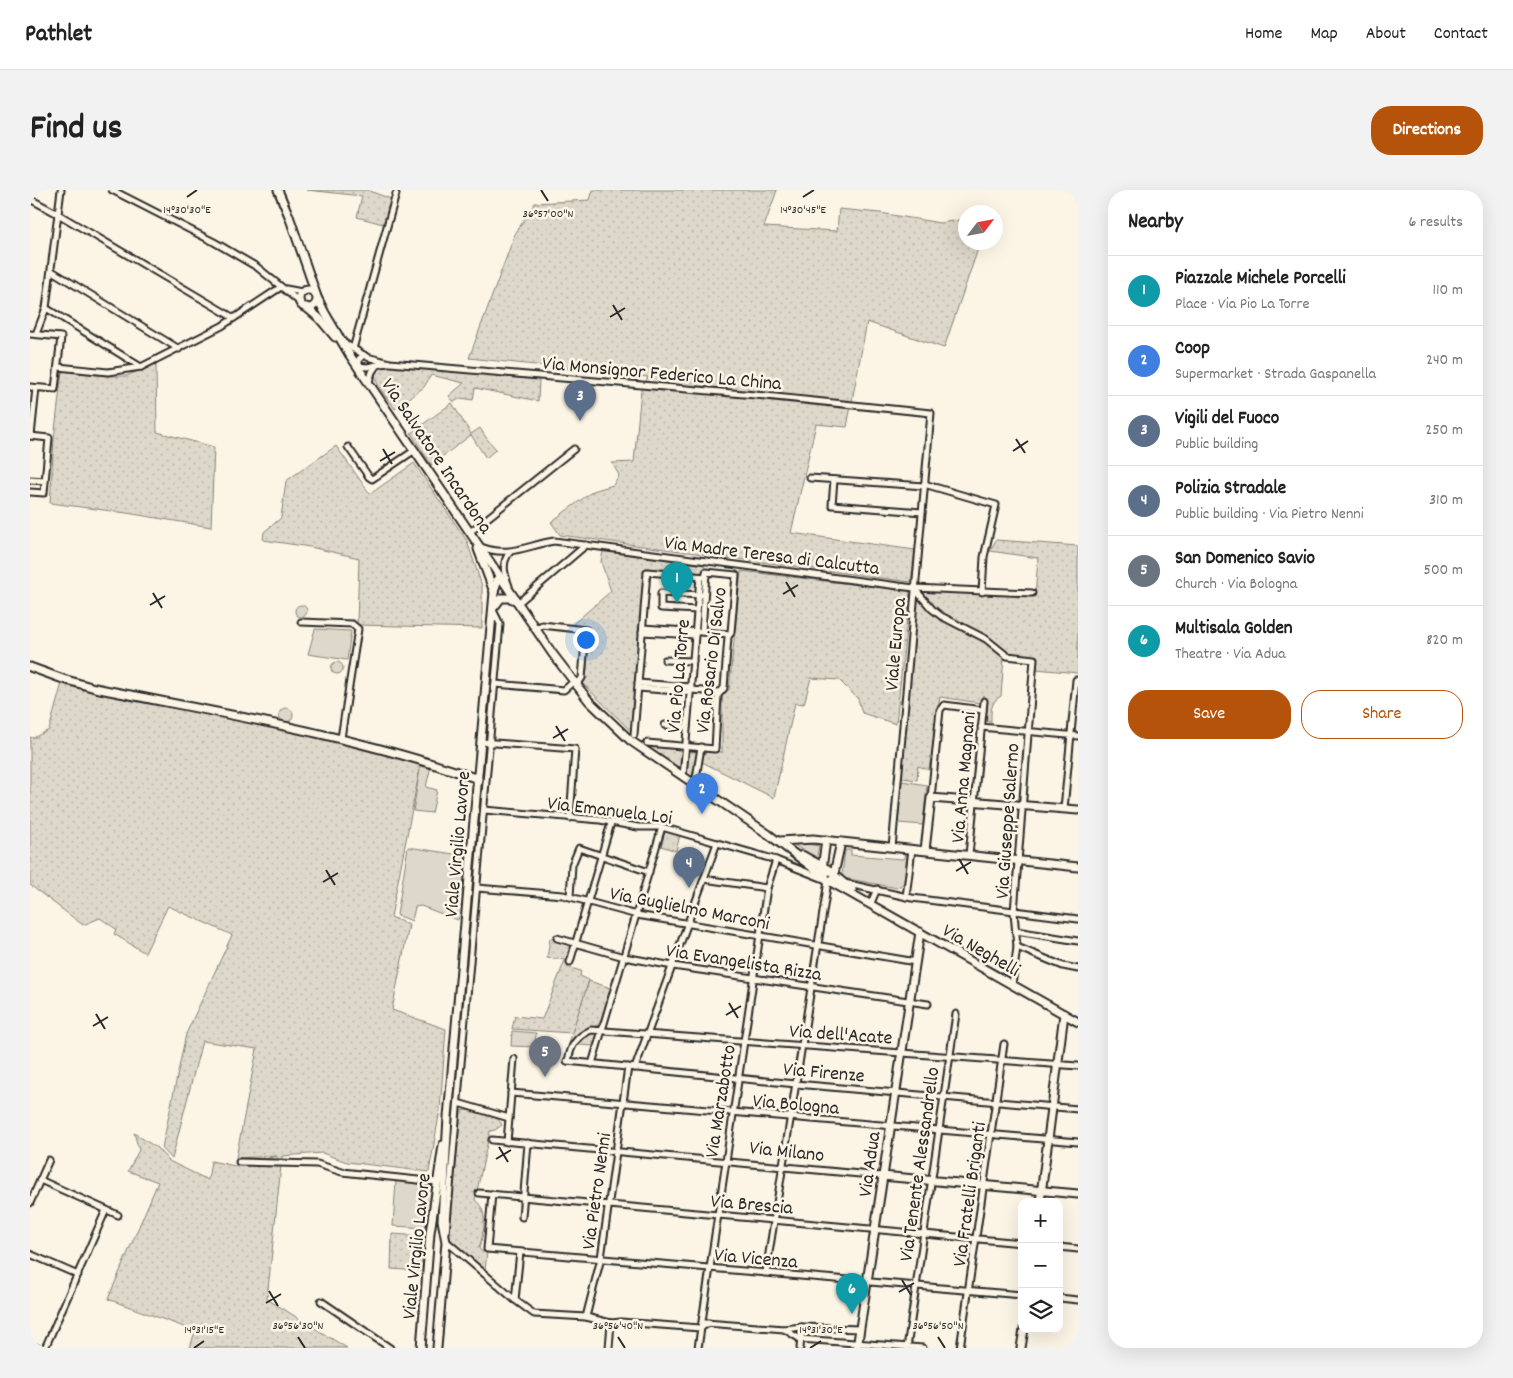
<!DOCTYPE html>
<meta charset="utf-8">
<style>
body{margin:0;font-family:Dekko,sans-serif;background:#f2f2f2;color:#222}
.controls{position:absolute;right:15px;bottom:15px;display:grid;overflow:hidden;border-radius:10px;box-shadow:0 5px 20px #0002}
.controls button{width:45px;height:45px;display:grid;place-items:center;padding:0;border:0;border-bottom:1px solid #e0e0e0;background:#fff;color:#222;font:25px sans-serif}
.compass{position:absolute;left:928px;top:15px;width:45px;height:45px;border-radius:50%;background:#fff;box-shadow:0 5px 20px #0002;rotate:58deg}
.you{position:absolute;left:555px;top:449px;width:18px;height:18px;margin:-12px;border:4px solid #fff;border-radius:50%;background:#1a73e8;box-shadow:0 0 0 8px #1a73e833}
.badge{display:grid;place-items:center;width:32px;height:32px;border-radius:50%;background:#b45309;color:#fff;font-size:16px;font-weight:700}
.pin{position:absolute;translate:-50% -41px;filter:drop-shadow(0 1px 2px #0008)}
.pin::after{content:'';position:absolute;top:26px;width:18px;height:15px;background:inherit;clip-path:polygon(0 0,100% 0,50% 100%)}
.list{margin:0;padding:0;list-style:none}
h2{display:flex;justify-content:space-between;align-items:center;height:65px;margin:0;padding:0 20px;font-size:21px}
h2 small{font-size:16px;font-weight:400;color:#767676}
.list li{display:grid;grid-template-columns:32px 1fr auto;gap:15px;align-items:center;box-sizing:border-box;height:70px;padding:0 20px;border-top:1px solid #e0e0e0}
.list b{display:block;font-size:19px;white-space:nowrap}
.list p{margin:0;font-size:16px;white-space:nowrap;color:#767676}
.list em{font-size:16px;font-style:normal;color:#767676}
.actions{display:flex;gap:10px;padding:15px 20px}
.actions a{flex:1;padding:11px 0;border:1px solid #b45309;border-radius:20px;text-align:center;font-size:18px;color:#b45309}
.actions .main{background:#b45309;color:#fff}
.icon{flex:none;width:28px;height:28px;fill:none;stroke:currentColor;stroke-width:2;stroke-linecap:round;stroke-linejoin:round}
.map{position:relative;flex:none;width:1048px;height:1158px;overflow:hidden;border-radius:20px}
header{display:flex;align-items:center;gap:30px;box-sizing:border-box;height:70px;padding:0 25px;background:#fff;border-bottom:1px solid #e0e0e0}
header strong{font-size:24px}
nav{display:flex;gap:28px;margin-inline-start:auto;font-size:18px}
.intro{display:flex;align-items:center;justify-content:space-between;box-sizing:border-box;height:120px;padding:0 30px}
h1{margin:0;font-size:35px}
.button{padding:12px 22px;border-radius:20px;background:#b45309;color:#fff;font-size:18px;font-weight:700}
main{display:flex;gap:30px;padding:0 30px}
aside{flex:1;background:#fff;border-radius:20px;box-shadow:0 5px 20px #0002}
.map>svg:first-child{display:block}
.grass{fill:url(#grass-dots);stroke:#84827a}
.garden{fill:#ded8ca;stroke:#84827a}
.lines{fill:none;stroke-linecap:round;stroke-linejoin:round}
.minor-casing{stroke:#2b2b2b;stroke-width:9}
.tertiary-casing{stroke:#2b2b2b;stroke-width:11}
.minor{stroke:#fcf5e5;stroke-width:5}
.tertiary{stroke:#fcf5e5;stroke-width:7}
.ticks{fill:none;stroke:#2b2b2b;stroke-width:2}
.labels{text-anchor:middle;stroke-width:5;stroke-linejoin:round;paint-order:stroke}
.street-label{font-size:20px;fill:#2b2b2b;stroke:#fcf5e5}
.ticks-label{font-size:12px;text-anchor:middle;fill:#2b2b2b;stroke:#fcf5e5;stroke-width:5;stroke-linejoin:round;paint-order:stroke}
</style>
<header>
<strong>Pathlet</strong>
<nav><a>Home</a><a>Map</a><a>About</a><a>Contact</a></nav>
</header>
<div class="intro"><h1>Find us</h1><a class="button">Directions</a></div>
<main>
<div class="map">
<svg width="1048" height="1158" viewBox="0 0 1048 1158">
<defs>
<pattern id="grass-dots" width="8" height="8" patternUnits="userSpaceOnUse" patternTransform="scale(1.25)"><rect width="8" height="8" fill="#ded8ca"/><path d="M2 2h.1M6 6h.1" fill="none" stroke="#bfbaae" stroke-width="1.8" stroke-linecap="round"/></pattern>
</defs>
<rect width="100%" height="100%" fill="#fcf5e5"/>
<filter id="ink" filterUnits="userSpaceOnUse"><feTurbulence type="fractalNoise" baseFrequency=".02" numOctaves="2"/><feDisplacementMap in="SourceGraphic" scale="10" xChannelSelector="R" yChannelSelector="G"/><feConvolveMatrix kernelMatrix="1 2 1 2 8 2 1 2 1" color-interpolation-filters="sRGB"/></filter>
<g filter="url(#ink)">
<g class="grass">
<polygon points="277,0 337,0 361,9 353,34 327,27 332,6"/>
<polygon points="563,0 747,0 734,37 807,41 809,19 850,23 910,33 935,29 936,52 950,53 914,158 837,132 817,237 786,234 761,343 885,360 881,392 530,345 521,332 563,301 583,295 589,285 582,273 604,272 611,200 618,187 439,168 485,44 505,13 560,10"/>
<polygon points="126,174 127,242 184,257 181,337 97,323 20,313 24,249 32,181 77,186 96,186"/>
<path d="M 360,175 L 509,190 L 508,211 L 445,198 L 443,210 L 431,208 L 424,212 L 419,206 L 434,193 L 401,185 L 394,197 L 365,219 C 357,207 328,178 360,175 Z"/>
<polygon points="422,213 441,244 450,238 457,249 466,259 456,268 441,245 401,275 381,243"/>
<polygon points="306,256 340,304 384,273 437,351 452,396 452,438 327,435 329,368 280,357 233,350 234,342 251,328 256,291"/>
<path d="M 966,350 L 1048,356 L 1048,483 L 1006,479 L 1008,471 L 974,467 L 971,506 C 960,512 961,521 961,532 L 956,531 L 958,510 L 953,505 L 950,513 L 910,507 L 899,580 L 888,576 L 887,590 L 872,588 L 886,406 L 891,401 L 1005,407 L 1008,368 L 960,361 Z"/>
<polygon points="573,361 675,375 673,383 615,378 602,542 553,494 556,488 560,439 542,435 581,401 571,372"/>
<polygon points="711,381 880,401 866,534 832,523 828,509 809,490 781,488 774,514 765,513 744,608 672,572 674,561 692,562 692,505 699,500"/>
<polygon points="32,493 103,511 196,527 268,542 391,573 361,727 379,735 362,820 416,839 410,920 399,982 317,972 292,963 252,966 237,1109 317,1158 160,1158 165,1141 78,1109 128,992 98,981 109,960 104,943 127,958 139,971 178,990 181,971 205,976 247,966 206,968 227,859 172,851 142,969 132,958 156,844 202,745 138,716 115,763 84,744 86,739 70,728 53,735 0,695 0,547 3,548 19,540"/>
<polygon points="606,552 670,558 665,593"/>
<polygon points="635,642 650,645 646,661 631,656"/>
<polygon points="522,748 544,754 537,777 551,781 550,786 559,790 542,843 482,839 485,826 512,829 535,770 517,768 520,749"/>
<path d="M 559,791 L 581,798 L 572,828 L 568,835 C 553,841 548,842 538,857 L 546,830 Z"/>
<path d="M 565,841 L 568,844 L 564,856 L 547,855 C 549,846 558,844 565,841 Z"/>
<path d="M 436,920 C 447,922 468,924 472,935 L 465,940 L 460,941 L 445,1010 C 459,1020 454,1043 449,1058 L 451,1061 L 457,1062 L 455,1081 L 420,1051 L 419,1047 L 431,921 Z"/>
<polygon points="362,1044 394,1046 391,1081 361,1079"/>
</g>
<g class="garden">
<circle cx="271" cy="421" r="6"/>
<polygon points="285,439 321,441 317,470 278,464"/>
<circle cx="307" cy="478" r="6"/>
<circle cx="256" cy="525" r="7"/>
<polygon points="391,573 401,576 396,597 407,600 402,623 383,621"/>
<polygon points="872,591 897,595 893,635 868,633"/>
<polygon points="771,653 789,656 786,670 763,654"/>
<polygon points="378,657 437,666 431,727 429,727 428,730 391,716 385,717 382,731 367,725"/>
<polygon points="815,660 821,660 821,665 873,669 875,664 877,665 874,693 867,698 814,688 812,685"/>
<polygon points="482,841 506,843 505,857 481,856"/>
<polygon points="366,991 401,994 402,998 398,1038 363,1036"/>
</g>
<g class="lines">
<g class="minor-casing">
<g id="minor">
<polyline points="82,0 184,52 227,77 271,113"/>
<polyline points="0,9 28,24 204,128"/>
<polyline points="22,81 149,159"/>
<polyline points="256,99 272,102"/>
<polyline points="16,118 111,177"/>
<polyline points="0,144 31,147 25,199 0,197"/>
<polyline points="6,144 16,118 31,0"/>
<polyline points="313,152 337,167 360,173 725,205 901,223 862,658"/>
<polyline points="323,159 366,4"/>
<polyline points="334,165 329,169 329,176 337,177 357,173"/>
<polyline points="28,177 78,182 111,177 192,136 251,97"/>
<polyline points="339,192 342,182 346,176"/>
<polyline points="0,246 19,248 14,303 0,302"/>
<polyline points="1,246 6,198"/>
<polyline points="318,257 339,287 342,289 385,260"/>
<polyline points="780,288 894,296"/>
<polyline points="0,290 15,291"/>
<polyline points="804,290 802,315 892,322"/>
<polyline points="894,294 966,315 954,367 952,402"/>
<polyline points="440,342 544,259"/>
<path d="M 451,357 C 478,368 498,355 524,351 L 884,398 L 1002,403"/>
<path d="M 479,396 C 474,383 471,373 480,362"/>
<polyline points="884,398 902,419 911,426 956,449 977,466 1004,469 984,722 987,757 982,795"/>
<polyline points="488,413 556,355"/>
<polyline points="667,420 631,418 631,403 672,405"/>
<polyline points="271,432 322,434 328,439 311,548"/>
<polyline points="613,438 700,444"/>
<polyline points="505,439 512,435 556,440 552,488 546,496"/>
<polyline points="612,442 665,445"/>
<polyline points="635,470 663,471"/>
<polyline points="608,493 661,497"/>
<polyline points="465,494 534,500 543,492"/>
<polyline points="608,498 660,502"/>
<polyline points="660,500 690,502"/>
<polyline points="635,535 657,537"/>
<polyline points="951,537 1048,546"/>
<polyline points="604,545 617,382 676,387"/>
<polyline points="451,552 545,559 540,628"/>
<polyline points="617,553 685,559 688,505 694,498 698,447 701,442 706,385 676,382 672,442"/>
<polyline points="653,587 670,387"/>
<polyline points="665,595 671,557"/>
<polyline points="901,608 910,520 914,515 953,520"/>
<polyline points="1034,619 1046,490"/>
<polyline points="454,620 570,630 608,637 632,637 746,670 794,689"/>
<polyline points="939,665 954,511"/>
<polyline points="674,689 737,698"/>
<polyline points="814,693 882,708 1048,729"/>
<polyline points="447,698 533,705 607,725 886,772"/>
<polyline points="540,707 542,675 549,658 619,682"/>
<polyline points="876,707 882,659"/>
<polyline points="841,713 847,699"/>
<polyline points="986,741 1048,751"/>
<polyline points="527,748 594,767 643,776 898,814"/>
<polyline points="987,757 1033,776 1048,779"/>
<polyline points="540,772 581,633"/>
<polyline points="537,871 766,894 1048,919"/>
<path d="M 538,871 C 541,855 546,847 561,840 L 1048,876"/>
<polyline points="562,874 632,637"/>
<polyline points="605,878 687,653"/>
<polyline points="481,903 1048,952"/>
<polyline points="428,913 479,928"/>
<polyline points="462,950 852,986"/>
<polyline points="477,952 484,869"/>
<polyline points="209,972 287,974 312,982 407,992"/>
<polyline points="10,990 88,1025"/>
<polyline points="449,1003 992,1053"/>
<polyline points="462,1004 457,1059 992,1105"/>
<polyline points="0,1013 19,970"/>
<polyline points="492,1027 498,953"/>
<polyline points="416,1043 470,434 463,420"/>
<polyline points="416,1051 485,1110 504,1124 556,1127 581,1133 591,1132 670,1138 679,1133"/>
<polyline points="1029,1057 1048,1059"/>
<polyline points="0,1064 48,1085"/>
<polyline points="736,1082 798,691"/>
<polyline points="1029,1108 1048,1110"/>
<polyline points="485,1110 490,1062"/>
<polyline points="291,1111 360,1158"/>
<polyline points="556,1127 571,1068 598,877"/>
<polyline points="676,1133 754,1139 772,1137 830,1139"/>
<polyline points="754,1139 770,1149 893,1158"/>
<polyline points="0,1155 7,1158"/>
<polyline points="15,1158 76,1020"/>
<polyline points="579,1158 581,1133"/>
<polyline points="668,1158 737,698 746,670"/>
<polyline points="770,1158 772,1137"/>
<polyline points="877,1158 926,824"/>
<polyline points="930,1158 974,854"/>
</g>
</g>
<g class="tertiary-casing">
<g id="tertiary">
<polyline points="248,0 259,26 286,104"/>
<polyline points="1047,0 1048,3"/>
<circle cx="278" cy="109" r="9"/>
<polyline points="287,107 295,123 319,164 443,347 522,463 559,511 601,551 738,644 795,687"/>
<polyline points="276,117 289,128 305,147"/>
<polyline points="448,359 464,402"/>
<polyline points="464,417 471,408 480,408 485,410"/>
<path d="M 0,477 L 33,489 L 65,498 C 193,524 324,545 448,589"/>
<polyline points="750,651 783,649 1048,677"/>
<polyline points="895,660 901,608 1048,620"/>
<polyline points="772,665 803,682 805,686 801,691 797,690 795,687 795,683 799,681"/>
<polyline points="792,679 796,650"/>
<polyline points="804,684 811,652"/>
<polyline points="804,685 822,700"/>
<polyline points="799,691 1048,832"/>
<polyline points="852,986 1048,1004"/>
<polyline points="1010,1012 1034,824"/>
<polyline points="391,1158 400,1043 413,955"/>
<polyline points="407,1158 416,1052 412,1030 418,927 464,402 469,385"/>
<polyline points="827,1158 890,742"/>
<polyline points="991,1158 994,1139"/>
</g>
</g>
<use href="#minor" class="minor"/>
<use href="#tertiary" class="tertiary"/>
</g>
</g>
<path class="ticks" d="M 511,0 L 518,11M 157,7 L 167,0M 773,7 L 784,0M 583,115 L 592,130M 580,127 L 595,118M 986,249 L 995,263M 353,259 L 362,274M 983,261 L 998,251M 350,271 L 365,262M 756,392 L 765,407M 123,403 L 132,418M 753,404 L 768,395M 120,415 L 135,406M 526,536 L 535,551M 523,548 L 538,539M 929,669 L 938,684M 296,680 L 305,695M 926,681 L 941,672M 293,692 L 308,683M 699,813 L 708,828M 66,824 L 75,839M 696,825 L 711,816M 63,836 L 78,827M 469,957 L 478,972M 466,969 L 481,960M 872,1090 L 881,1105M 239,1101 L 248,1116M 869,1102 L 884,1093M 236,1113 L 251,1104M 268,1147 L 275,1158M 588,1147 L 595,1158M 908,1147 L 915,1158M 164,1158 L 174,1151M 780,1158 L 791,1151"/>
<g class="labels">
<g class="street-label">
<text transform="translate(632 182) rotate(5)" y="7">Via Monsignor Federico La China</text>
<text transform="translate(408 265) rotate(56)" y="7">Via Salvatore Incardona</text>
<text transform="translate(742 364) rotate(7)" y="7">Via Madre Teresa di Calcutta</text>
<text transform="translate(864 454) rotate(-85)" y="7">Viale Europa</text>
<text transform="translate(680 470) rotate(-83)" y="7">Via Rosario Di Salvo</text>
<text transform="translate(647 486) rotate(-85)" y="7">Via Pio La Torre</text>
<text transform="translate(932 587) rotate(-85)" y="7">Via Anna Magnani</text>
<text transform="translate(580 619) rotate(7)" y="7">Via Emanuela Loi</text>
<text transform="translate(976 631) rotate(-86)" y="7">Via Giuseppe Salerno</text>
<text transform="translate(426 654) rotate(-85)" y="7">Viale Virgilio Lavore</text>
<text transform="translate(660 717) rotate(11)" y="7">Via Guglielmo Marconi</text>
<text transform="translate(952 759) rotate(30)" y="7">Via Neghelli</text>
<text transform="translate(714 771) rotate(9)" y="7">Via Evangelista Rizza</text>
<text transform="translate(811 843) rotate(4)" y="7">Via dell'Acate</text>
<text transform="translate(794 881) rotate(5)" y="7">Via Firenze</text>
<text transform="translate(689 911) rotate(-81)" y="7">Via Marzabotto</text>
<text transform="translate(766 913) rotate(5)" y="7">Via Bologna</text>
<text transform="translate(757 960) rotate(6)" y="7">Via Milano</text>
<text transform="translate(838 974) rotate(-82)" y="7">Via Adua</text>
<text transform="translate(888 974) rotate(-82)" y="7">Via Tenente Alessandrello</text>
<text transform="translate(565 1001) rotate(-82)" y="7">Via Pietro Nenni</text>
<text transform="translate(938 1004) rotate(-82)" y="7">Via Fratelli Briganti</text>
<text transform="translate(722 1013) rotate(5)" y="7">Via Brescia</text>
<text transform="translate(385 1056) rotate(-84)" y="7">Viale Virgilio Lavore</text>
<text transform="translate(726 1067) rotate(5)" y="7">Via Vicenza</text>
</g>
</g>
<g class="ticks-label">
<text x="157" y="23">14°30'30"E</text>
<text x="773" y="23">14°30'45"E</text>
<text x="518" y="27">36°57'00"N</text>
<text x="268" y="1139">36°56'30"N</text>
<text x="588" y="1139">36°56'40"N</text>
<text x="908" y="1139">36°56'50"N</text>
<text x="174" y="1143">14°31'15"E</text>
<text x="791" y="1143">14°31'30"E</text>
</g>
</svg>
<div class="controls">
<button>+</button>
<button>−</button>
<button><svg class="icon" aria-label="layers" viewBox="0 0 24 24"><path d="M12 4l9 5-9 5-9-5zM3 14l9 5 9-5"/></svg></button>
</div>
<svg class="compass" viewBox="-18 -18 36 36"><path d="M0-13l5 13h-10z" fill="#e53935"/><path d="M0 13l5-13h-10z" fill="#767676"/></svg>
<div class="you"></div>
<div class="pin badge" style="left:647px;top:413px;background:#0f9aa8">1</div>
<div class="pin badge" style="left:672px;top:624px;background:#3f7fe0">2</div>
<div class="pin badge" style="left:550px;top:231px;background:#5c6f8a">3</div>
<div class="pin badge" style="left:659px;top:698px;background:#5c6f8a">4</div>
<div class="pin badge" style="left:515px;top:887px;background:#6b7280">5</div>
<div class="pin badge" style="left:822px;top:1124px;background:#0f9aa8">6</div>
</div>
<aside>
<h2>Nearby<small>6 results</small></h2>
<ul class="list">
<li><span class="badge" style="background:#0f9aa8">1</span><div><b>Piazzale Michele Porcelli</b><p>Place · Via Pio La Torre</p></div><em>110 m</em></li>
<li><span class="badge" style="background:#3f7fe0">2</span><div><b>Coop</b><p>Supermarket · Strada Gaspanella</p></div><em>240 m</em></li>
<li><span class="badge" style="background:#5c6f8a">3</span><div><b>Vigili del Fuoco</b><p>Public building</p></div><em>250 m</em></li>
<li><span class="badge" style="background:#5c6f8a">4</span><div><b>Polizia Stradale</b><p>Public building · Via Pietro Nenni</p></div><em>310 m</em></li>
<li><span class="badge" style="background:#6b7280">5</span><div><b>San Domenico Savio</b><p>Church · Via Bologna</p></div><em>500 m</em></li>
<li><span class="badge" style="background:#0f9aa8">6</span><div><b>Multisala Golden</b><p>Theatre · Via Adua</p></div><em>820 m</em></li>
</ul>
<div class="actions"><a class="main">Save</a><a>Share</a></div>
</aside>
</main>
